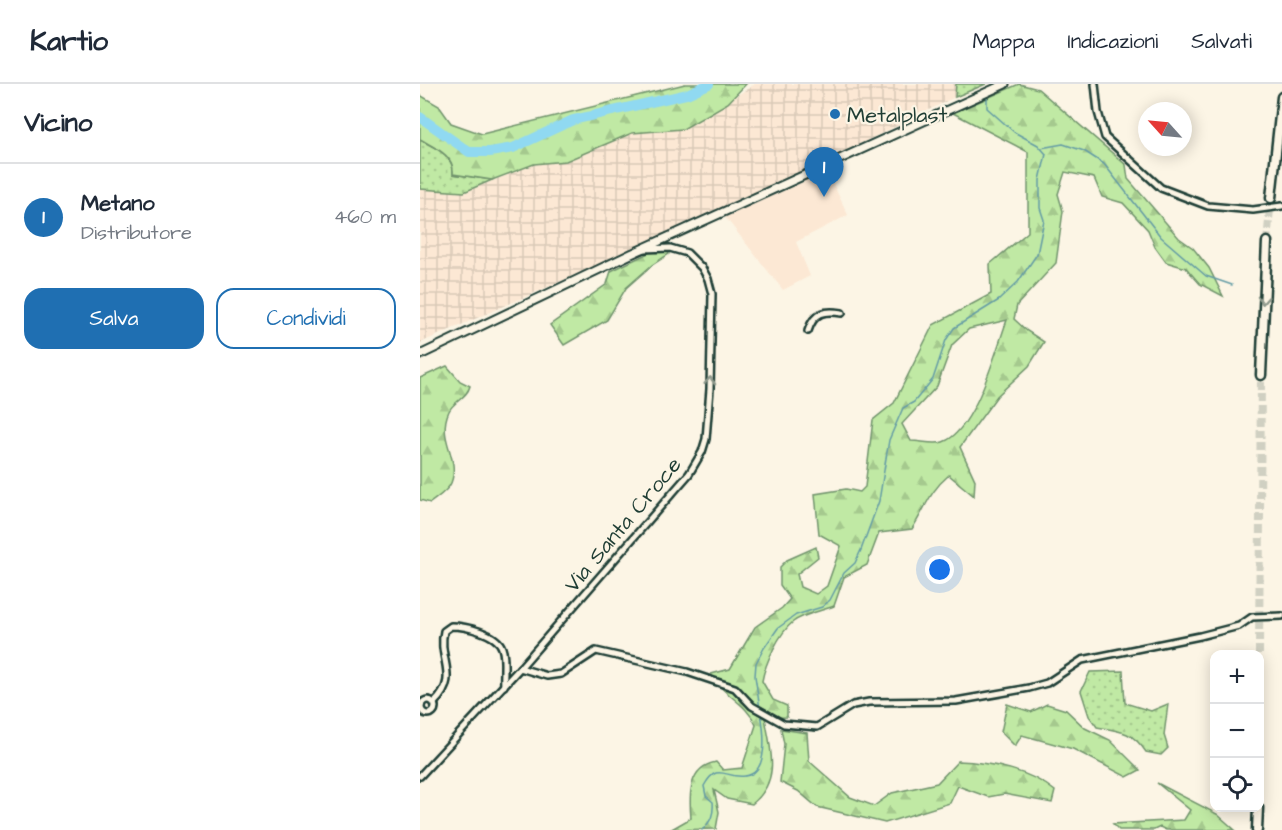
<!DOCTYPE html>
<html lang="it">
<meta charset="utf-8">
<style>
body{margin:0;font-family:"Architects Daughter",sans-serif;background:#f2f2f3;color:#1f2937}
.controls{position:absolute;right:18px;bottom:18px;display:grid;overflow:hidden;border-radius:12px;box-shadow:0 3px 15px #0003}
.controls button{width:54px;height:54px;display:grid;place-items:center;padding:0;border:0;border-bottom:2px solid #e0e1e3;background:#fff;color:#1f2937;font:30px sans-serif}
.compass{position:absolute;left:718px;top:18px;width:54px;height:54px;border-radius:50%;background:#fff;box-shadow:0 3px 15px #0003;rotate:297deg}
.you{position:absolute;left:520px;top:486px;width:21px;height:21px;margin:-15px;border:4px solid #fff;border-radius:50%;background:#1a73e8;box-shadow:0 0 0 9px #1a73e833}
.badge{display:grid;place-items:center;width:39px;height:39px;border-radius:50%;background:#1f6fb2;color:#fff;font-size:20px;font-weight:700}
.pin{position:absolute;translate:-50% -50px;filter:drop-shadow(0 2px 3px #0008)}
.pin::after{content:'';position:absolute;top:32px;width:21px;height:18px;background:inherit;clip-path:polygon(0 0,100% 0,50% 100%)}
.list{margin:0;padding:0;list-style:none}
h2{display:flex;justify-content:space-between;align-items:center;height:78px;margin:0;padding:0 24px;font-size:26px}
h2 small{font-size:20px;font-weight:400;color:#747a83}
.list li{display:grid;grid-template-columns:39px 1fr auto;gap:18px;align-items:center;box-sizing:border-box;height:108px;padding:0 24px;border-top:2px solid #e0e1e3}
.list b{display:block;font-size:22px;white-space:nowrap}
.list p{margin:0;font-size:20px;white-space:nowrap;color:#747a83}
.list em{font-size:20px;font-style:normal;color:#747a83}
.actions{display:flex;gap:12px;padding:18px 24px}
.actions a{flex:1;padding:14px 0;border:2px solid #1f6fb2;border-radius:18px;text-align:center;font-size:21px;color:#1f6fb2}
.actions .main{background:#1f6fb2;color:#fff}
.icon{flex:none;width:33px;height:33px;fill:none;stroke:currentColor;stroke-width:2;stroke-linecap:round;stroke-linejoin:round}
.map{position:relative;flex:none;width:862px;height:746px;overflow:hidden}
header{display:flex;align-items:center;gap:36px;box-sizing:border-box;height:84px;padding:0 30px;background:#fff;border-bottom:2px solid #e0e1e3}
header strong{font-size:28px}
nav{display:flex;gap:33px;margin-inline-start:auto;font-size:21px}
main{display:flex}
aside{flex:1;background:#fff}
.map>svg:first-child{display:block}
.built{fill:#fce8d4}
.industrial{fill:url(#industrial-grid)}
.grass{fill:url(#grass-dots);stroke:#70936c;stroke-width:1.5}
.forest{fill:url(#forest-firs);stroke:#70936c;stroke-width:1.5;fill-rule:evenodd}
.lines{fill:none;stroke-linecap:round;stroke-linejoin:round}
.stream{stroke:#639ba5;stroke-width:1.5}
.river{stroke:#90d9f1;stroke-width:10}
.highway-tunnel{stroke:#d0d0c2;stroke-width:8;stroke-dasharray:8 4;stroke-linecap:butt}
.minor-casing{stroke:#1f3d34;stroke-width:10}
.major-casing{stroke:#1f3d34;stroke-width:11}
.highway-casing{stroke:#1f3d34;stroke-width:13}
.minor{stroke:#fcf5e5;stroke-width:5}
.major{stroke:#fcf5e5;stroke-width:7}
.highway{stroke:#fcf5e5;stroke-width:8}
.oneway{stroke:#8e998c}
.poi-dot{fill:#1f6fb2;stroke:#fcf5e5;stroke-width:2}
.labels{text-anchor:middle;stroke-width:4.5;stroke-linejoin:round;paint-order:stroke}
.poi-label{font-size:22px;fill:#1f3d34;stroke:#fcf5e5;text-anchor:start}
.street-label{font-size:22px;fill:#1f3d34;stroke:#fcf5e5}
</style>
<header>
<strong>Kartio</strong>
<nav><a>Mappa</a><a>Indicazioni</a><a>Salvati</a></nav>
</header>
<main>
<aside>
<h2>Vicino<small></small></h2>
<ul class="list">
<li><span class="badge">1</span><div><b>Metano</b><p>Distributore</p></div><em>460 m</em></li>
</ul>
<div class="actions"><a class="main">Salva</a><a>Condividi</a></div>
</aside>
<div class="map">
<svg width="862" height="746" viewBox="0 0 862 746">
<defs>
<pattern id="industrial-grid" width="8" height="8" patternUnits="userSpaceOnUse" patternTransform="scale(1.5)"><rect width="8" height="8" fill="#fce8d4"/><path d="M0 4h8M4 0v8" fill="none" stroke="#d8c8b7"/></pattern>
<pattern id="grass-dots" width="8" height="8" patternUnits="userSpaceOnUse" patternTransform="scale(1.5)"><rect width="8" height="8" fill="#c0e9a4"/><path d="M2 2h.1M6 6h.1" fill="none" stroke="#a5c98e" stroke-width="1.8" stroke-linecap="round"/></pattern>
<pattern id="forest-firs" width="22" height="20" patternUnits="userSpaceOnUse" patternTransform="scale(1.5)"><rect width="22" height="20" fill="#c0e9a4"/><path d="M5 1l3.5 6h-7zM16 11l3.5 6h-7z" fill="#a5c98e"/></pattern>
</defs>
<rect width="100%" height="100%" fill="#fcf5e5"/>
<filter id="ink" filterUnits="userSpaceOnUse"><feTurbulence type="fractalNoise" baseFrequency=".0167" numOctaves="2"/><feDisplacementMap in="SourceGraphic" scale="12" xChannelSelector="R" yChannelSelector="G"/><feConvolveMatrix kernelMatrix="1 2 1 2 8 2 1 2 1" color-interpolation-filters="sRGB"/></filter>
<g filter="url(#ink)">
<polygon class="built" points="407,87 428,131 376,158 390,192 363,206 305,133"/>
<polygon class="industrial" points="335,0 536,0 535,13 333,113 0,259 0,105 44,108 114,80 146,77 212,49 263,45"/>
<g class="grass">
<polygon points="536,0 566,0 535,13"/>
<path d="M 0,56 C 15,64 34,71 33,90 L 72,96 L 44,108 L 0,105 Z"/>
<path d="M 703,587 L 705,619 L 731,627 L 748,620 L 744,651 L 748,664 L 741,671 L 726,668 C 712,647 701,647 677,643 L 669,632 L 661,607 L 670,588 Z"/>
</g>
<g class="forest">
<path d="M 265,0 L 326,0 L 308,19 L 263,45 L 212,49 L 146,77 L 114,80 L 72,96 L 33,90 C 35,71 15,64 0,55 L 0,11 L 19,22 L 31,39 L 62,50 Z"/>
<path d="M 599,0 L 618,5 L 706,81 L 708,95 L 759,154 L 773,164 L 789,184 L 803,212 L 780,200 L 766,184 L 746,178 L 735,163 L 728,146 L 703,119 L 682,113 L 674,94 L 645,88 L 638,110 L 643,127 L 636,179 L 597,221 L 594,235 L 607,247 L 624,258 L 609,282 L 577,312 L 540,363 L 555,396 L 554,412 L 529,391 C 508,409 507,422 492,445 L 459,449 L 447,481 L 424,493 L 414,522 C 402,527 383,530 373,538 C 359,549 345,580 342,597 L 353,616 L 367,622 L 367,633 L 345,634 C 351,666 361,697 332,720 L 307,715 L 294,706 L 299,728 L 296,745 L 250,746 L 271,734 C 269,712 268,683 296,678 L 303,686 L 322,684 L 336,641 C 326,618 303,612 291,590 L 310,585 L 335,543 L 362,524 L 370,515 L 360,501 L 360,483 L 367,476 L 396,463 L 398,473 L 377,490 L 380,503 L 396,510 L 407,502 L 421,462 L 399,450 L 395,410 L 426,405 L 440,408 L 445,403 L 453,336 L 474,319 L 513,241 L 571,210 L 570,180 L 608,148 L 608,68 L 533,29 ZM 587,236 C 576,266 555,347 523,358 C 515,361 500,357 491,357 L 482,340 L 517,302 L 532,261 L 549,245 Z"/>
<polygon points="245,161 249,170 232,181 206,204 187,236 144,261 130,241 187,200 191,187"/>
<path d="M 27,282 L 40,297 L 50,302 C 47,314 34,317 29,327 C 16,355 41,374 31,399 C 28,407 16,414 10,419 L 0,416 L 0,294 Z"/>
<polygon points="587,620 611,628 627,620 646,626 665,644 690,656 720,686 707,693 653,665 602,651 595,662 581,648"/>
<path d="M 361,645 L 387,649 L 389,677 L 430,713 L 454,722 L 472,709 L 517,699 L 538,677 C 570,678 611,687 635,707 L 632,719 L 584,710 L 568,713 L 538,702 L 530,719 L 465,739 L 397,723 L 378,707 L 360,698 L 364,660 Z"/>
<polygon points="737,699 797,730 815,746 746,746 740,743 734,746 699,746 693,740 764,736 770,726"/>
</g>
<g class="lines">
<g class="stream">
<polyline points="621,64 643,60 664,67 684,80 741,153 786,192 812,201"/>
<polyline points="340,625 335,592 336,579 344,564 358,544 376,531 402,523 410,516 424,489 435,479 441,466 459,417 469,356 483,324 494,318 513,295 526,256 534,244 579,216 598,198 617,170 624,136 620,124 620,96 626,70 618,61 594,48 567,24 567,12"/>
<path d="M 282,746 C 291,738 294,730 293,718 L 286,712 L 284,702 C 298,677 305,695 325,692 C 350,689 344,646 341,629"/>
</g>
<polyline class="river" points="0,33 49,68 70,68 93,64 153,36 267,10 289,0"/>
<g class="highway-tunnel">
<polyline points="847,158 851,114"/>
<polyline points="839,570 841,291"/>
</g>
<g class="minor-casing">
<g id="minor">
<polyline points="675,0 678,28 685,53 741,104 788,122 833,126 862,122"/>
<path d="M 388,247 C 394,228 405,226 422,229"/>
<polyline points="100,584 127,592 141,590 176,567 267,588 315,604 332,622 364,640 397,643 433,621 449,618 536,617 609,604 627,599 662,576 780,552 819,542 832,533 862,532"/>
<circle cx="8" cy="623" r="7"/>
<path d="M 14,619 C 41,593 17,575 24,547 L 31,542 C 45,542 77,549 82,564 C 86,574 83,590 84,602"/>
<polyline points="0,692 100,584 269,390 282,368 286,355 290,305 292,210 288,195 282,184 267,169 250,164 224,165"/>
</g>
</g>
<g class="major-casing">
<polyline id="major" points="0,271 211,170 585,0"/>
</g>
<g class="highway-casing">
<g id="highway">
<polyline points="851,114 862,13"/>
<polyline points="841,291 847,158"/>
<polyline points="837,746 838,724"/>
</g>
</g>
<use href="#minor" class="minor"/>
<use href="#major" class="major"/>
<use href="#highway" class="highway"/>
</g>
<defs><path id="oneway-chevron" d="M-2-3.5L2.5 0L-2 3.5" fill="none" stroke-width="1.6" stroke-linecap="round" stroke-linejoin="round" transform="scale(1.5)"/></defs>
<g class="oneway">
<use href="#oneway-chevron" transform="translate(843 216) rotate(93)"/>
<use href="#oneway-chevron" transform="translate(290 297) rotate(-87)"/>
</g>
</g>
<circle class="poi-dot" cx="415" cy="30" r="6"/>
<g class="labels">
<g class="poi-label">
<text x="427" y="38">Metalplast</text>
</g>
<g class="street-label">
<text transform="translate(202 440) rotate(-50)" y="8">Via Santa Croce</text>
</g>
</g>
</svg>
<div class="controls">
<button>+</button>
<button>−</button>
<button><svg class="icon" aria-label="locate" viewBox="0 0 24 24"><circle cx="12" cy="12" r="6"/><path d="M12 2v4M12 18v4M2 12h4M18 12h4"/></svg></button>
</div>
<svg class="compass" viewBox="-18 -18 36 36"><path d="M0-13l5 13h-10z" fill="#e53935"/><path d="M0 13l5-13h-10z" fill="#747a83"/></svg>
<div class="you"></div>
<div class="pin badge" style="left:404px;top:113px">1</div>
</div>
</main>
